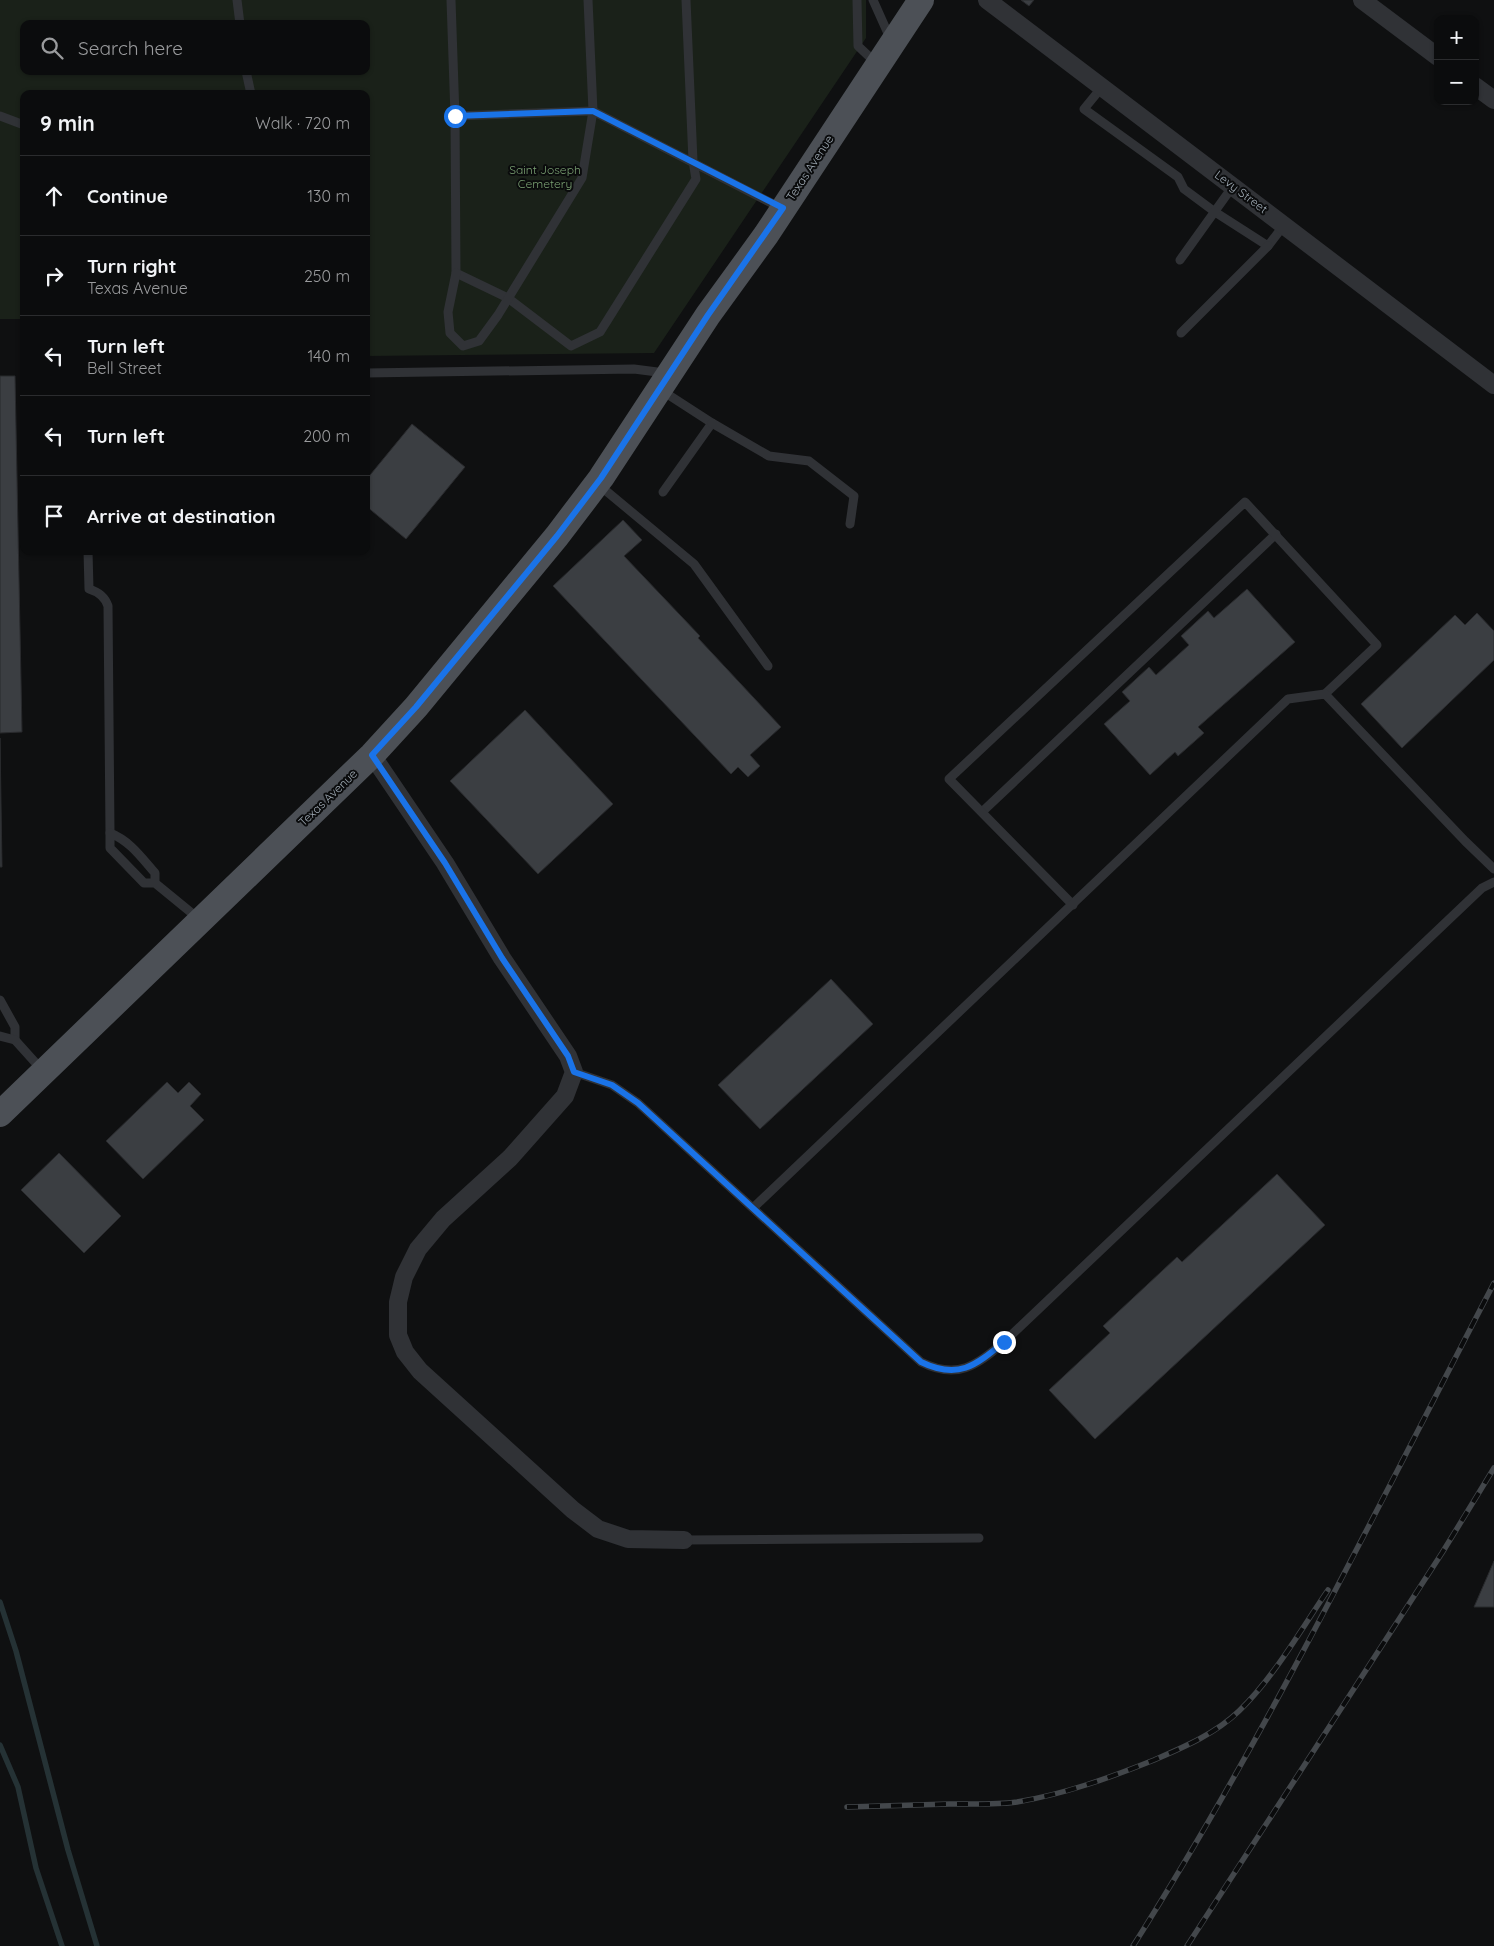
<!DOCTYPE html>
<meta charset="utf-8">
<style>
body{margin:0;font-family:Quicksand,sans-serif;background:#191a1b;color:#f1f3f6}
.controls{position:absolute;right:15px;top:15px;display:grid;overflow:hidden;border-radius:10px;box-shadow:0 1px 4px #0004}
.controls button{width:45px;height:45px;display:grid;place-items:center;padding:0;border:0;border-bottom:1px solid #2b2c2e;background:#0b0c0d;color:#f1f3f6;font:25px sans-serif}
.stop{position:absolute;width:15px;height:15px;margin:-11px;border:4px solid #1a73e8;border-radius:50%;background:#fff}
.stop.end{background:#1a73e8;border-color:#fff;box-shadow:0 1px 5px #0008}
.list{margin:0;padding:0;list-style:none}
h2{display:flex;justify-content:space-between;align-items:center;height:65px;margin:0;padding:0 20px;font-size:21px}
h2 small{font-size:16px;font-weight:400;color:#9a9b9d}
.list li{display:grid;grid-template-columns:32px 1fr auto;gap:15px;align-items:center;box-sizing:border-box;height:80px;padding:0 20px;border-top:1px solid #2b2c2e}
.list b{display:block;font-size:19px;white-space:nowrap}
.list p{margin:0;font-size:16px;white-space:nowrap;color:#9a9b9d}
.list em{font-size:16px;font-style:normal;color:#9a9b9d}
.icon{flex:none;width:28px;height:28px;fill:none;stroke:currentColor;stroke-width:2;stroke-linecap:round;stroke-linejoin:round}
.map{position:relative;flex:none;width:1494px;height:1946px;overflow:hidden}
.search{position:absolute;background:#0b0c0d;box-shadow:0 1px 4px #0004;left:20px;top:20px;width:350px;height:55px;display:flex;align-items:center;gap:12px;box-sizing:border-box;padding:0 18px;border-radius:10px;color:#9a9b9d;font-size:19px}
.panel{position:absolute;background:#0b0c0d;box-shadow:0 1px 4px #0004;left:20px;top:90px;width:350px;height:465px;border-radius:10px}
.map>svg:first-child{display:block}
.green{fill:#1a2119;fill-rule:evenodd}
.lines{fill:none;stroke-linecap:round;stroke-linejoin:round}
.stream{stroke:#253235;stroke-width:5.5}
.building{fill:#3b3e42;stroke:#292a2d}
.lane{stroke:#303236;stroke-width:9}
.street{stroke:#303236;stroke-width:18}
.primary{stroke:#4c5056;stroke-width:26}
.rail-casing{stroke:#43474b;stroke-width:5.5}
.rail{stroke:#0a0b0c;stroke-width:4;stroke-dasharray:11;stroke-linecap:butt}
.route{stroke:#1a73e8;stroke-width:6}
.labels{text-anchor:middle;stroke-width:4;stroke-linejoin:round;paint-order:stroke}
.street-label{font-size:12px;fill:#9faab4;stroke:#0a0b0c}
.park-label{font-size:12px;fill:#7ba173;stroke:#0a0b0c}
</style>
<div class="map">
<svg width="1494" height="1946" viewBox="0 0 1494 1946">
<rect width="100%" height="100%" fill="#0f1011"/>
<path class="green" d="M 0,0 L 866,0 L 866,38 L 654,353 L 366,356 L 366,94 L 24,94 L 24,319 L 0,319 ZM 24,24 L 366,24 L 366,71 L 24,71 Z"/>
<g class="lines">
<g class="stream">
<polyline points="0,1602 16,1651 68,1850 97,1946"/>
<polyline points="0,1745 18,1787 36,1868 62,1946"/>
</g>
</g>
<g class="building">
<polygon points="1021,0 1034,0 1029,6"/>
<polygon points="0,376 15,376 22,732 0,733"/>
<polygon points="412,424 465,467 406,539 366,506 366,480"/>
<polygon points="623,520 642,540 624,556 700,636 698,638 781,727 750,755 760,766 748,777 738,767 731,774 553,586"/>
<polygon points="1247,589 1295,642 1198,727 1204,733 1178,756 1175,752 1150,775 1104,724 1130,701 1122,692 1149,667 1156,675 1189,645 1181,636 1208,611 1214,618"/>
<polygon points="1477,613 1494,631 1494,660 1402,748 1361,704 1455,615 1465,625"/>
<polygon points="525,710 613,804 538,874 450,781"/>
<polygon points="0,738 2,867 0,867"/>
<polygon points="831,979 873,1024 760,1129 718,1085"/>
<polygon points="167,1082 178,1093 189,1082 201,1094 190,1106 204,1120 143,1179 106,1141"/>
<polygon points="59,1153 121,1216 84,1253 21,1190"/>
<polygon points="1277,1174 1325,1225 1095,1439 1049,1390 1110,1333 1103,1326 1177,1257 1182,1262"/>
<polygon points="1494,1561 1494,1607 1474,1607"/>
</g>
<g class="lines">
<g class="lane">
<polyline points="237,0 240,24"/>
<polyline points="451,0 455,116 456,273 508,298 571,346 600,332 696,179 693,161 686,0"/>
<polyline points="857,0 858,46 876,63"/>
<polyline points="873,0 890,38"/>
<polyline points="246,71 251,94"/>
<polyline points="1102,87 1084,109 1178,177 1184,189 1215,212 1268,246 1284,225"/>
<polyline points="0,116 24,125"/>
<polyline points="455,116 593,111 781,208"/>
<polyline points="1180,260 1233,186"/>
<polyline points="456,273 448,312 450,333 463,346 479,341 498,315 582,178 593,111 588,0"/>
<polyline points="1181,333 1268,246"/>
<polyline points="366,373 634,369 665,373"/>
<polyline points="661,390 712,423 663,492"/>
<polyline points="712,423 769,456 809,461 854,496 850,524"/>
<polyline points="599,485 694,564 768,666"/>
<path d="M 88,551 L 89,589 C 99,592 105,597 108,606 L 110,833"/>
<polyline points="982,812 1276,534"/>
<path d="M 155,883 L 155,873 C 141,857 130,841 110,833 L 110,848 L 144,883 L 155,883 L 199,919"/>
<polyline points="1073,905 949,779 1245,502 1377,645 1325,694"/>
<polyline points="0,1000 15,1027 15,1040"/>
<polyline points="0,1036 15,1040 42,1070"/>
<path d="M 574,1072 L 612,1085 L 638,1103 L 921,1362 C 957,1380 976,1366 1004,1342 L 1482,888 L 1494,882"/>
<polyline points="753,1208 1288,699 1325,694 1465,841 1494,869"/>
<polyline points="684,1540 979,1538"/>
</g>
<g class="street">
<polyline points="987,0 1494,385"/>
<polyline points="1362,0 1438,57"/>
<polyline points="1475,86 1494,100"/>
<polyline points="372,755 445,863 502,958 568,1056 574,1072 565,1096 510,1158 443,1219 418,1249 404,1277 398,1302 398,1335 405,1352 420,1371 573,1510 598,1529 628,1539 684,1540"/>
</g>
<polyline class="primary" points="0,1114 372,755 416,707 557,536 601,478 708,315 766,235 921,0"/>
<g class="rail-casing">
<g id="rail">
<path d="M 847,1807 C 881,1806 915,1805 949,1804 C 972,1804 995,1805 1017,1802 C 1065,1794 1109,1778 1154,1760 C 1184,1747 1215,1734 1239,1711 C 1274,1677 1300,1631 1328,1590"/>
<path d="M 1133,1946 C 1268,1733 1378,1506 1494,1283"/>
<polyline points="1187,1946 1442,1553 1494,1468"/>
</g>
</g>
<use href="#rail" class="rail"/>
</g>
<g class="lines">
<path class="route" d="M 455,116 L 593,111 L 783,208 L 708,315 L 601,478 L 557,536 L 416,707 L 372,755 L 445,863 L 502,958 L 568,1056 L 574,1072 L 612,1085 L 638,1103 L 921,1362 C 958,1380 975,1366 1004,1342"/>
</g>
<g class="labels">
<g class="street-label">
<text transform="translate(810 168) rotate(-57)" y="4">Texas Avenue</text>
<text transform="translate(1241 192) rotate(37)" y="4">Levy Street</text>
<text transform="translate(328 798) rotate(-44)" y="4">Texas Avenue</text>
</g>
<g class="park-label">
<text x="545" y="174">Saint Joseph<tspan x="545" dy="14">Cemetery</tspan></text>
</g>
</g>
</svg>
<div class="controls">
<button>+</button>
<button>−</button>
</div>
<div class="stop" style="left:455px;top:116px"></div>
<div class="stop end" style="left:1004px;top:1342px"></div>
<div class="search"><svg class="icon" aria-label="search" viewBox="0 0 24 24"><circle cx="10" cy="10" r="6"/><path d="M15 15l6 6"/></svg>Search here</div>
<section class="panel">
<h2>9 min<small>Walk · 720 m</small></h2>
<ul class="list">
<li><svg class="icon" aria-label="ahead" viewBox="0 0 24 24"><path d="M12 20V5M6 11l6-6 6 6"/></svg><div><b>Continue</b></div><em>130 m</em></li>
<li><svg class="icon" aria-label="right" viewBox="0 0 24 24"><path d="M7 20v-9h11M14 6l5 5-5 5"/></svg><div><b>Turn right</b><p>Texas Avenue</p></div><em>250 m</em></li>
<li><svg class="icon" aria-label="left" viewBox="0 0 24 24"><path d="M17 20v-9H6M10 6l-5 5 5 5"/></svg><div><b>Turn left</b><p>Bell Street</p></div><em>140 m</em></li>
<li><svg class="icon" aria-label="left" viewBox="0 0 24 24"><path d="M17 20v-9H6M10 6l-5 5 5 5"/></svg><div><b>Turn left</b></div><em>200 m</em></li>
<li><svg class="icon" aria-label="arrive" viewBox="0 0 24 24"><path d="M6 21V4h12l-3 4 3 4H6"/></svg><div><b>Arrive at destination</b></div></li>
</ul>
</section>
</div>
